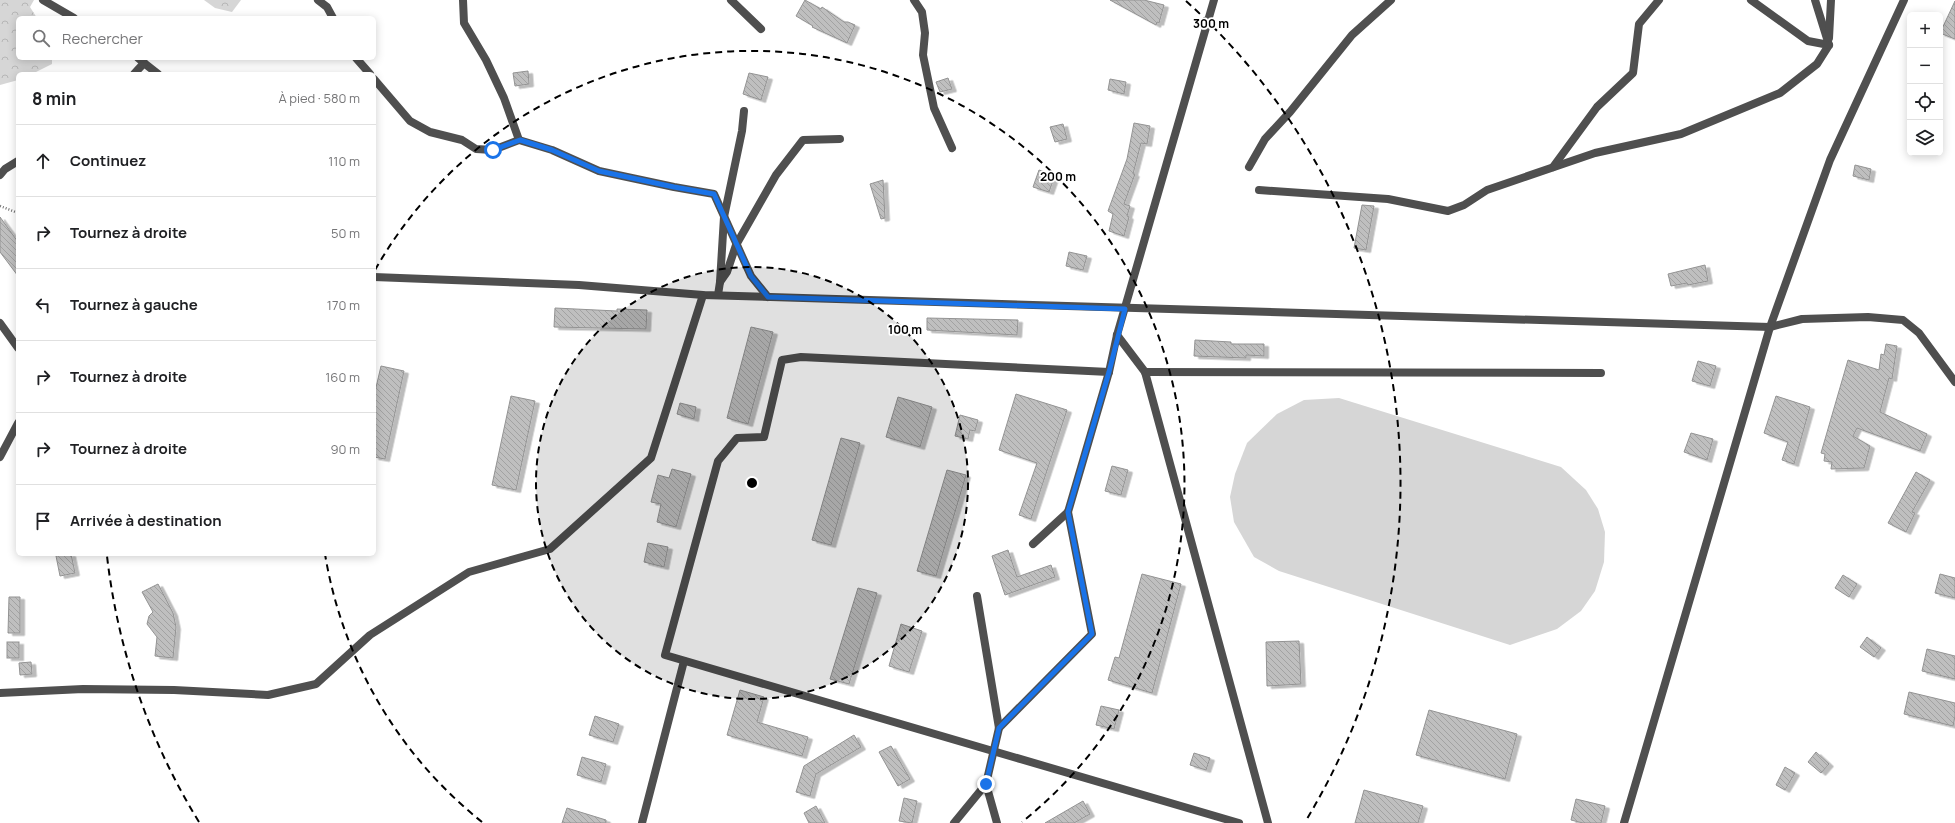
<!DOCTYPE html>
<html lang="fr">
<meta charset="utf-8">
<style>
body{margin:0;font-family:Manrope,sans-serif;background:#f2f2f2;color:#202124}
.controls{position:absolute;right:12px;top:12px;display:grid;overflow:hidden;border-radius:6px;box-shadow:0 2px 10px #0003}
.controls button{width:36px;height:36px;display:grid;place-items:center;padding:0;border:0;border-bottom:1px solid #e0e0e0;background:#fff;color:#202124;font:20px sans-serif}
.stop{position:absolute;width:12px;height:12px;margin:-9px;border:3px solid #1a73e8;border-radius:50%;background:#fff}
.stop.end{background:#1a73e8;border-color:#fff;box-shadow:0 1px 4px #0008}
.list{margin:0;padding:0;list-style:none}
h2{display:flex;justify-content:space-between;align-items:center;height:52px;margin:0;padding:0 16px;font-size:17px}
h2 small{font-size:13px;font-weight:400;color:#757577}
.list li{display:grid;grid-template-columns:26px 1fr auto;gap:12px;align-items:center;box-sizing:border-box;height:72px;padding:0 16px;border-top:1px solid #e0e0e0}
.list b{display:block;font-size:15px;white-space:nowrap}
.list em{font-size:13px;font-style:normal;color:#757577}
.icon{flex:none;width:22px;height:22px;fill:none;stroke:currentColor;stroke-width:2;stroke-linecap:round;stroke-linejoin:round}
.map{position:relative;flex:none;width:1955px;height:823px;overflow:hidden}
.search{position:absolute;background:#fff;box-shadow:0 2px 10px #0003;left:16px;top:16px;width:360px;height:44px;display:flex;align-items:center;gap:10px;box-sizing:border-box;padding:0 14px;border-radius:6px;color:#757577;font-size:15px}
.panel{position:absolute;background:#fff;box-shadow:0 2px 10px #0003;left:16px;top:72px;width:360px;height:484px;border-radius:6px}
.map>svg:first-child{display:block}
.grass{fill:#d6d6d6}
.forest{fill:url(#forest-crowns)}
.building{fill:url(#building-back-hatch);stroke:#939393;filter:url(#shadow)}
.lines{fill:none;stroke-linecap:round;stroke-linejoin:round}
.path{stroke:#717171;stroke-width:2.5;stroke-dasharray:1 2;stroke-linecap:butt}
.lane{stroke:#4f4f4f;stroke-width:8}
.street{stroke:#4f4f4f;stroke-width:8}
.route{stroke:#1a73e8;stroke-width:5}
.ring{fill:none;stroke:#000;stroke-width:2;stroke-dasharray:7 5}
.centre{fill:#000;stroke:#fff;stroke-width:2}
.ring-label{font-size:12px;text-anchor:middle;font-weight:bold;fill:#000;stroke:#fff;stroke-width:3.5;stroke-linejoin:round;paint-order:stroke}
</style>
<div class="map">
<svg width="1955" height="823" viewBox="0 0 1955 823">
<defs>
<pattern id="forest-crowns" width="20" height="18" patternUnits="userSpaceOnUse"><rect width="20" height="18" fill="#d6d6d6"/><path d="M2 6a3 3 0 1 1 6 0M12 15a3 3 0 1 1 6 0" fill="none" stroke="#b6b6b6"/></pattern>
<pattern id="building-back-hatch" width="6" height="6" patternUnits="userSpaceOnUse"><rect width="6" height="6" fill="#bfbfbf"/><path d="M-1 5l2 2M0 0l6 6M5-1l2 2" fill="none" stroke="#a2a2a2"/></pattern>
<filter id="shadow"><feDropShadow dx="4.5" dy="2.5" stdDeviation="0" flood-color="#0004"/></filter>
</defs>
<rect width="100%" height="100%" fill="#fff"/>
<polygon class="grass" points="1339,398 1561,467 1586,490 1598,509 1605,532 1604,562 1595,591 1581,611 1557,629 1510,645 1279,571 1254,557 1234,522 1230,497 1235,474 1247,443 1277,414 1304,400"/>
<g class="forest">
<polygon points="0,0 34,0 30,7 37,18 18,18 18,58 52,58 52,64 32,74 18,74 18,80 0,85"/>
<polygon points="204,0 241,0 232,12 215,8"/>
</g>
<g class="building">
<polygon points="805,0 821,9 822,7 844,22 848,22 855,25 847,43 812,27 813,26 796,16"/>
<polygon points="1110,0 1144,0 1164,5 1159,23 1157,22 1156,25"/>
<polygon points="1955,1 1955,39 1940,33"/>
<polygon points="528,71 529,84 515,86 513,73"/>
<polygon points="749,73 768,77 761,100 743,94"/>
<polygon points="948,78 952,89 940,92 936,82"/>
<polygon points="1110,79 1126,82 1124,94 1108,90"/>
<polygon points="1134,123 1150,126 1147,144 1141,143 1133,174 1135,174 1124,204 1130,206 1127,216 1129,217 1124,236 1109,231 1113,214 1108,211 1127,159"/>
<polygon points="1063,124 1067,139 1055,142 1050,127"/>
<polygon points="1855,165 1871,169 1869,180 1853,176"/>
<polygon points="1039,170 1055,175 1049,192 1033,187"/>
<polygon points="883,180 885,218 881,219 870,184"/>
<polygon points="1362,205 1374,206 1366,250 1354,248"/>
<polygon points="0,217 18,242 18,276 0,252"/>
<polygon points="1069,252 1087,256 1083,270 1066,266"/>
<polygon points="1705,265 1708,281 1688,285 1687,283 1671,286 1668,274"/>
<polygon points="555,308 617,311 617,309 647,310 646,329 554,327"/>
<polygon points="927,318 1018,320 1017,335 927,330"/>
<polygon points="751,327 773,332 748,424 727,418"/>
<polygon points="1195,340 1231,342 1231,344 1264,344 1264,356 1246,355 1246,358 1194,356"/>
<polygon points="1886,344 1897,346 1892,379 1889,378 1880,412 1927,434 1920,451 1857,428 1853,436 1870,446 1864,468 1831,469 1832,462 1824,461 1825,454 1821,453 1848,360 1879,370 1881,354 1884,355"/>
<polygon points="1698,361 1716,366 1710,386 1692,381"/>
<polygon points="381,366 404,371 385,459 374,457 374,396"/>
<polygon points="1016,394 1067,410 1031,519 1019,515 1037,463 999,450"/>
<polygon points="511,396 535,401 516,490 492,485"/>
<polygon points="1776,396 1810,407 1794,464 1782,460 1788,442 1764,433"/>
<polygon points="898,397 932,407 920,447 886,437"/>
<polygon points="680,403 696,407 694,419 677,414"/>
<polygon points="960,415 978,420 975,431 970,430 968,439 955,436"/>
<polygon points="1691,433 1713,439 1707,460 1684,452"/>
<polygon points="841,438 860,443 831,545 812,540"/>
<polygon points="1112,466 1128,470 1121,495 1105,491"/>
<polygon points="672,469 691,474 676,527 657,522 661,504 651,502 658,475 669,478"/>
<polygon points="947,470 966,475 936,576 917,571"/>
<polygon points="1916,472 1930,480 1912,512 1915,513 1906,532 1888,523"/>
<polygon points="648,543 668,547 664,567 644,562"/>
<polygon points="1008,550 1017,577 1051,565 1055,577 1005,595 992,556"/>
<polygon points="65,554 71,554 75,573 60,576 56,556"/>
<polygon points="1142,574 1181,584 1152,693 1108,680 1115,657 1119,658"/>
<polygon points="1940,574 1955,578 1955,598 1935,593"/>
<polygon points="1843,575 1857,584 1849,597 1835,588"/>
<polygon points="158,584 173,613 176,627 173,658 155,656 157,637 147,624 149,616 153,612 142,592"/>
<polygon points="858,588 877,593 849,684 830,679"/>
<polygon points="9,597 20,597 20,633 8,633"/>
<polygon points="901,624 922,631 909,672 889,666"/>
<polygon points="1867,637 1881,648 1874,657 1860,647"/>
<polygon points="1299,641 1301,684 1267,686 1266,642"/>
<rect x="7" y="642" width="12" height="16"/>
<polygon points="1927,649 1955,656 1955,679 1922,671"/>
<polygon points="31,662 32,674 20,675 19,663"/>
<polygon points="740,690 764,697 757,722 808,737 802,756 727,735"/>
<polygon points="1909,692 1955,703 1955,716 1953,726 1904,714"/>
<polygon points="1101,706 1119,710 1114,729 1096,725"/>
<polygon points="1429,710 1517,734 1505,779 1416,755"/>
<polygon points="595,716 619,724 613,742 589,735"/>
<polygon points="854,735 861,747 816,774 810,796 796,792 804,766"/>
<polygon points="891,746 910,779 898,786 879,752"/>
<polygon points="1816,752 1829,764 1821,773 1808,762"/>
<polygon points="1194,753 1210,758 1206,770 1190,765"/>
<polygon points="582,757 606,764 601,782 577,775"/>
<polygon points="1785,767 1795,773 1785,790 1776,785"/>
<polygon points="1364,790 1423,806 1418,823 1355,823"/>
<polygon points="904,798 917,801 912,823 899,821"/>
<polygon points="1576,799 1605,806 1601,823 1583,823 1571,820"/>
<polygon points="1083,801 1090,814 1074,823 1045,823"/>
<polygon points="816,806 825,823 809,823 804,813"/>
<polygon points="567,808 606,820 606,823 562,823"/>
</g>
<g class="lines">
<g class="path">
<polyline points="0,206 18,213"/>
<polyline points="374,481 375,481"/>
</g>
<g class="lane">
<polyline points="43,0 74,18"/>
<polyline points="318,0 327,7 333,18"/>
<polyline points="463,0 464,23 486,60 504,98 519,140"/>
<polyline points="731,0 761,29"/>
<polyline points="914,0 922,12 925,33 923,55 934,108 952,148"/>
<polyline points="356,58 370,74"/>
<polyline points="144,63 158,74"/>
<polyline points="134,74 144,63 138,58"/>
<polyline points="374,79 410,121 430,132 462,140 476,149 493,150 519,140 552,150 599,171 674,187 714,194 751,276 768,297"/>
<polyline points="1249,167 1265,139 1290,112 1352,35 1391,0"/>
<polyline points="1553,167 1597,107 1633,73 1639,24 1659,0"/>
<polyline points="0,175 5,169 18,161"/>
<polyline points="1259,190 1388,199 1448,211 1464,205 1487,190 1595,153 1681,134 1780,93 1817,64 1829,45 1808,41 1751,0"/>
<polyline points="720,282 724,217 742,131 744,111"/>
<polyline points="718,295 720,282 727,272 736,245 776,175 803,140 840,139"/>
<polyline points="0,323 18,348"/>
<polyline points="1117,335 1145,372 1268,823"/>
<polyline points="1109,372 801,357 782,360 764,437 737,438 718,461 665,655 1239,823"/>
<polyline points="1145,372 1601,373"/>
<polyline points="1033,544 1068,512 1109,372 1117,335"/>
<polyline points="999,728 1092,634 1068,512"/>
<polyline points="986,784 997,823"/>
<polyline points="642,823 684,661"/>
<polyline points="954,823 986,784 999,728 977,596"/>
</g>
<g class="street">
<polyline points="1815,0 1829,45"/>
<polyline points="1829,38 1831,0"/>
<polyline points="374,277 579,285 703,295 1770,327 1802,319 1868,317 1903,320 1919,333 1955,382"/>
<polyline points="1117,335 1214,0"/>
<polyline points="0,457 18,423"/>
<polyline points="0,693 83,689 174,690 268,695 316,684 370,635 469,572 550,549 651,458 703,295"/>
<polyline points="1624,823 1770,327 1830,160 1904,0"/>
</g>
</g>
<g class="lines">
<polyline class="route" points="493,150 520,140 552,150 599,171 674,187 714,194 751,276 768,297 1125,309 1109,372 1068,512 1092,634 999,728 986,784"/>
</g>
<circle cx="752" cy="483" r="216" fill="#000" fill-opacity=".12"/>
<g class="ring">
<circle cx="752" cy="483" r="216"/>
<path d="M482 822A433 433 0 0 1 325 554M375 270A433 433 0 1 1 1022 822"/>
<path d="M199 822A649 649 0 0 1 107 556M1186 1A649 649 0 0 1 1305 822"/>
</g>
<circle cx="752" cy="483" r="6" class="centre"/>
<g class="ring-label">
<text x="1211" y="28">300 m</text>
<text x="1058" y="181">200 m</text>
<text x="905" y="334">100 m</text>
</g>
</svg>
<div class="controls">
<button>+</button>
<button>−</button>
<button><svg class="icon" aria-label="locate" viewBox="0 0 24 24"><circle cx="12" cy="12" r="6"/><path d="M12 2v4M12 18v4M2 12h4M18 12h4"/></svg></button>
<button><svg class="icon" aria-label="layers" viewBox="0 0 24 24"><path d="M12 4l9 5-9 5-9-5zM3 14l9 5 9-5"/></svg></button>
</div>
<div class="stop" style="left:493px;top:150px"></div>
<div class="stop end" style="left:986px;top:784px"></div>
<div class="search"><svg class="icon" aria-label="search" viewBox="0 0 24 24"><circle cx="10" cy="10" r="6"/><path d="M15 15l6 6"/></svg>Rechercher</div>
<section class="panel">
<h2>8 min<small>À pied · 580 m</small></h2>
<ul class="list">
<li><svg class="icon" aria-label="ahead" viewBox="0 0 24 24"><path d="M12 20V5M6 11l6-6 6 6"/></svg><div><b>Continuez</b></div><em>110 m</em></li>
<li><svg class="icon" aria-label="right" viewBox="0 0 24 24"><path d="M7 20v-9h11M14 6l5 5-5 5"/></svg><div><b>Tournez à droite</b></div><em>50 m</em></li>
<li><svg class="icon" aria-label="left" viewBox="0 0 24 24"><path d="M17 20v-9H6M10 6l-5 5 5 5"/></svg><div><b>Tournez à gauche</b></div><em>170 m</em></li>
<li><svg class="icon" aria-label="right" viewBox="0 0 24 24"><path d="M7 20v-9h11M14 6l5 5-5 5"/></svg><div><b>Tournez à droite</b></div><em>160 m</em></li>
<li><svg class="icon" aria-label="right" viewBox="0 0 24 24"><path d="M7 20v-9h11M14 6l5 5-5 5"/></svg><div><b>Tournez à droite</b></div><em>90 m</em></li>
<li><svg class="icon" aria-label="arrive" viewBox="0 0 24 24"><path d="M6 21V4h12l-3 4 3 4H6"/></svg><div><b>Arrivée à destination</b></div></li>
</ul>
</section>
</div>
